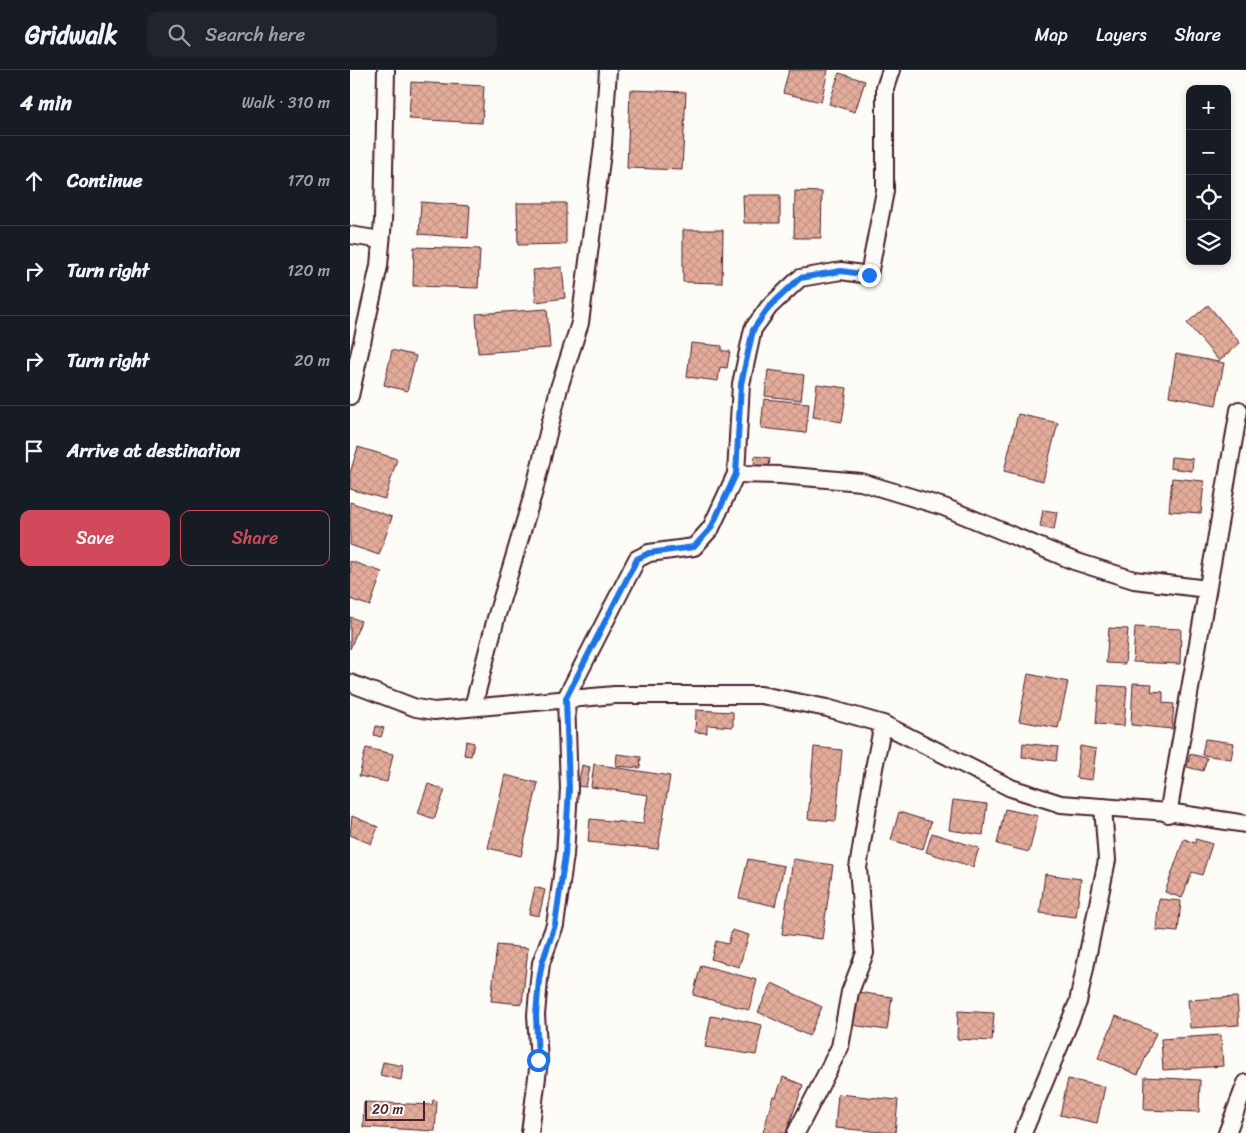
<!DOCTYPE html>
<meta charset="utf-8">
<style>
body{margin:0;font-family:Sriracha,sans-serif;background:#20242c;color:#f1f3f6}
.controls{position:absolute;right:15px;top:15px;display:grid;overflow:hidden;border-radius:10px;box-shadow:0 2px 8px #0003}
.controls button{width:45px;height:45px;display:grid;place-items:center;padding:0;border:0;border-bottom:1px solid #363941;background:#171b24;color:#f1f3f6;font:25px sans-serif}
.scale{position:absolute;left:15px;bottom:12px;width:60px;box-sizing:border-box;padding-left:5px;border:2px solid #4a1f2b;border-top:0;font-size:14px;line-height:18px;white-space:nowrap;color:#4a1f2b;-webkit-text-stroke:4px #fdfcf7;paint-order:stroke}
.stop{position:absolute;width:15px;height:15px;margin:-11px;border:4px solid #1a73e8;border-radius:50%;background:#fff}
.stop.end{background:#1a73e8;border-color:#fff;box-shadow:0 1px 5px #0008}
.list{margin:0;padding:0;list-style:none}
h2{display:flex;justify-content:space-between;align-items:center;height:65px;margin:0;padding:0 20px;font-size:21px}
h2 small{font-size:16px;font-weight:400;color:#9ea1a6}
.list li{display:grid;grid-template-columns:32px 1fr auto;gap:15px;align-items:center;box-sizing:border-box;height:90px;padding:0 20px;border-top:1px solid #363941}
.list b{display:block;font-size:19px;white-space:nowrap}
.list em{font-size:16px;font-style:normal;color:#9ea1a6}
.actions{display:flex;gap:10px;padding:15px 20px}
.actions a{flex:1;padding:11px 0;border:1px solid #d1495b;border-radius:10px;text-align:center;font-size:18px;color:#d1495b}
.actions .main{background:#d1495b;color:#fff}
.icon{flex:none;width:28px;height:28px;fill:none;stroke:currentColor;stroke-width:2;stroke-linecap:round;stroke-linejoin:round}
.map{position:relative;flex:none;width:896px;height:1063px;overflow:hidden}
header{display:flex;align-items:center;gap:30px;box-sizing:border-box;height:70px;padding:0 25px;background:#171b24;border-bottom:1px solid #363941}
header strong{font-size:24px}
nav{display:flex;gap:28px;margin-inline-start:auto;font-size:18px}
.search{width:350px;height:45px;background:#20242c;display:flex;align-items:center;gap:12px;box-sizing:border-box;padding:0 18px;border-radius:10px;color:#9ea1a6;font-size:19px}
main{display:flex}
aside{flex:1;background:#171b24}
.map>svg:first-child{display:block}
.building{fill:url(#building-cross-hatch);stroke:#4a1f2b}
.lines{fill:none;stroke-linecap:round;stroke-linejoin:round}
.minor-casing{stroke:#4a1f2b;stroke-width:20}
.minor{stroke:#fdfcf7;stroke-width:16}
.route{stroke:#1a73e8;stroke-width:6}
</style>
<header>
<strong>Gridwalk</strong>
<div class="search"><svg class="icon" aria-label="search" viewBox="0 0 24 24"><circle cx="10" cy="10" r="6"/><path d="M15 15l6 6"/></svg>Search here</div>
<nav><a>Map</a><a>Layers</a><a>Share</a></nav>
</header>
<main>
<aside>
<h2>4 min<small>Walk · 310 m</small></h2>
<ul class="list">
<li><svg class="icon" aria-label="ahead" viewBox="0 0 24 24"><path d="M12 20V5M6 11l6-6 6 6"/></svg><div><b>Continue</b></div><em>170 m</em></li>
<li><svg class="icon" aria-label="right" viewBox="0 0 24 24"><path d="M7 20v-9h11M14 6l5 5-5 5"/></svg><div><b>Turn right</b></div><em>120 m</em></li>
<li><svg class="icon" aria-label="right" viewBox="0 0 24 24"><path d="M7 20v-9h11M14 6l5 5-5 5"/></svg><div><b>Turn right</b></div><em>20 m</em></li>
<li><svg class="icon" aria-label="arrive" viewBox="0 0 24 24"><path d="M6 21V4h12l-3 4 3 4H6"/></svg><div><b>Arrive at destination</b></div></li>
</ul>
<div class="actions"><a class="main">Save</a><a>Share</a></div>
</aside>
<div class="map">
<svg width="896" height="1063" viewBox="0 0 896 1063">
<defs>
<pattern id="building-cross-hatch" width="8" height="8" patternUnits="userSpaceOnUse" patternTransform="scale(1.25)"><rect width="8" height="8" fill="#e4ad9b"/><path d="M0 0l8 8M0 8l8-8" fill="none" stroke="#c59486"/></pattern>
</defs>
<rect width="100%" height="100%" fill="#fdfcf7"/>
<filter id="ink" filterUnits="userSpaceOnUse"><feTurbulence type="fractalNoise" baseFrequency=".02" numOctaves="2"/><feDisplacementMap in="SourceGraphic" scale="10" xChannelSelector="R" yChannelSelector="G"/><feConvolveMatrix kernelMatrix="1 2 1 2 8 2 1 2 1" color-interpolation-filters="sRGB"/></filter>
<g filter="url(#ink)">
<g class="building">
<polygon points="439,0 478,0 471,32 433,23"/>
<polygon points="489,3 515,11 505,42 479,34"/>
<polygon points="61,12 134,16 132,53 59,49"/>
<polygon points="280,20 336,22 332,100 277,98"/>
<polygon points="445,121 472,122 471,168 444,168"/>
<polygon points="393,125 430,125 430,153 394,153"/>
<polygon points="71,132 120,136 118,168 69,164"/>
<polygon points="167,133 216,133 216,174 168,175"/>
<polygon points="333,160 373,160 372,213 333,212"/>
<polygon points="64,177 130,179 128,218 63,216"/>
<polygon points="212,197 215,228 186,232 183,200"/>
<polygon points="858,235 890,273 869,291 837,253"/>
<polygon points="197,239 200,278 128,283 126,244"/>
<polygon points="341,273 372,276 372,281 380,281 377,298 370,297 368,311 337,307"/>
<polygon points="42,280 66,286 57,321 34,315"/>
<polygon points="826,284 874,293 866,335 819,326"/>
<polygon points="418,300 454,305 451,330 415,326"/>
<polygon points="467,314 497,318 492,352 463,347"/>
<polygon points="414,329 459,333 456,363 411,358"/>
<polygon points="668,344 708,353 693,411 654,401"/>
<polygon points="8,377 47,389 35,429 0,419 0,403"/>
<polygon points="405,386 420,388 419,397 404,395"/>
<polygon points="821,387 843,389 842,401 820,398"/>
<polygon points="822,408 854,411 851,443 819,441"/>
<polygon points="0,432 42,447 29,485 0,475"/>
<polygon points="693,440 707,442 704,460 690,457"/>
<polygon points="0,491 32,502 20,536 0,529"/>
<polygon points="0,547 11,551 0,579"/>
<polygon points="785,557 831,559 830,594 783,592"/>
<polygon points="759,558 778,559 775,594 756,593"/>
<polygon points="678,604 718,612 708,658 669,651"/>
<polygon points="783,613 802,614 801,621 813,622 813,633 824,634 822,659 781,655"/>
<polygon points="749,615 777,617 774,656 746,654"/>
<polygon points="346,640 383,642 383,657 357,655 357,663 345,662"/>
<polygon points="26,656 34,658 31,667 24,665"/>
<polygon points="855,669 884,673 881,689 852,685"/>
<polygon points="116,671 124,673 121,686 114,685"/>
<polygon points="673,673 708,677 706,691 672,687"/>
<polygon points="730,676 746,679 742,710 726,708"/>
<polygon points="464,677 492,680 486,751 458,749"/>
<polygon points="16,678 43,684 37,712 9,706"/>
<polygon points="267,684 291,687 290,698 266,696"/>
<polygon points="840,684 857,688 853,701 837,697"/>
<polygon points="244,694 320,706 308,779 238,772 240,749 293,754 298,725 241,717"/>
<polygon points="232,695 240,697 236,717 228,716"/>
<polygon points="155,705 188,713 171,786 138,778"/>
<polygon points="78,714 95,720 84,749 68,743"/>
<polygon points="603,730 637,734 633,765 599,760"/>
<polygon points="655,739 688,746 679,782 647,774"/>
<polygon points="549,742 581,752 573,779 541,770"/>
<polygon points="2,746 28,757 21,774 0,765"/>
<polygon points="582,763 629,778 623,797 576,782"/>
<polygon points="834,769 845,773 846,769 862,774 852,805 842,802 832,828 815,822"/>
<polygon points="398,789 434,796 425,836 389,828"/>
<polygon points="443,789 483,795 472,869 432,864"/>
<polygon points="695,804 731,809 726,847 690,843"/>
<polygon points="185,817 195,820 189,846 179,844"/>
<polygon points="809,829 831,831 828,862 806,860"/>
<polygon points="382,860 399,865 389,897 361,889 366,871 378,874"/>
<polygon points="147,875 178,878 172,934 141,931"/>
<polygon points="351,895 407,910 399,940 343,925"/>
<polygon points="422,913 472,937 459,966 408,942"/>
<polygon points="507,922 542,927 537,960 501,955"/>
<polygon points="887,927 889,955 840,958 838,930"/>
<polygon points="608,941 644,943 642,971 607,969"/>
<polygon points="361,946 372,948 372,946 412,955 406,985 355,977"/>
<polygon points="766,946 806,963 788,1005 748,988"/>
<polygon points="871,965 873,996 813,1000 811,969"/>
<polygon points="33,992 53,996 51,1010 30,1005"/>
<polygon points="433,1007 453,1015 436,1063 413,1063 423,1026 426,1027"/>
<polygon points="795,1007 850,1010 849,1042 794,1040"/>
<polygon points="718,1009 755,1017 747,1053 710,1045"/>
<polygon points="488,1024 548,1030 545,1063 485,1058"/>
<polygon points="83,1030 87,1031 85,1061 13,1057 14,1032 82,1035"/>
</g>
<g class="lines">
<g class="minor-casing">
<g id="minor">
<polyline points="0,165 31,170"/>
<polyline points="0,326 29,196 33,151 36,0"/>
<polyline points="386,404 430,405 511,412 594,437 724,491 784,510 857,519"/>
<polyline points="0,613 66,638 84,641 265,625 411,625 477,638 533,654 661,718 711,734 818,742 896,754"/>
<polyline points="123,637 146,548 184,421 209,318 230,253 253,75 258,0"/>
<polyline points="818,744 889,340"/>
<polyline points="180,1063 189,991 186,945 189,910 191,893 205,855 215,785 219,719 216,628 287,489 299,483 344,477 361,458 386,404 391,314 403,259 419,237 450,208 491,201 519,205 535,121 535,18 541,0"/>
<polyline points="446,1063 490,977 500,922 515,883 508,798 524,698 533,654"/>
<polyline points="673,1063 728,932 757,790 753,737"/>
<polyline points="877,1063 896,1013"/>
</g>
</g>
<use href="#minor" class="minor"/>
</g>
</g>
<g class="lines" filter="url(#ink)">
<polyline class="route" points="188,990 186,945 189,910 192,893 205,855 215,785 219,719 216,628 287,489 299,483 344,477 361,458 386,404 391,314 403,260 419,237 450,208 491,201 519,205"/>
</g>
</svg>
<div class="controls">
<button>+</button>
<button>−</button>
<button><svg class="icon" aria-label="locate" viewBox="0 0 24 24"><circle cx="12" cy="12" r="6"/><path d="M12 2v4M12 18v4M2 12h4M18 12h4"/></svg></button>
<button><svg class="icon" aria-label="layers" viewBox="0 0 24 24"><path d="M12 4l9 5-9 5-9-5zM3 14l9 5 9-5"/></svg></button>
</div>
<div class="scale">20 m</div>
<div class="stop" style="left:188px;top:990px"></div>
<div class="stop end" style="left:519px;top:205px"></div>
</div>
</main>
